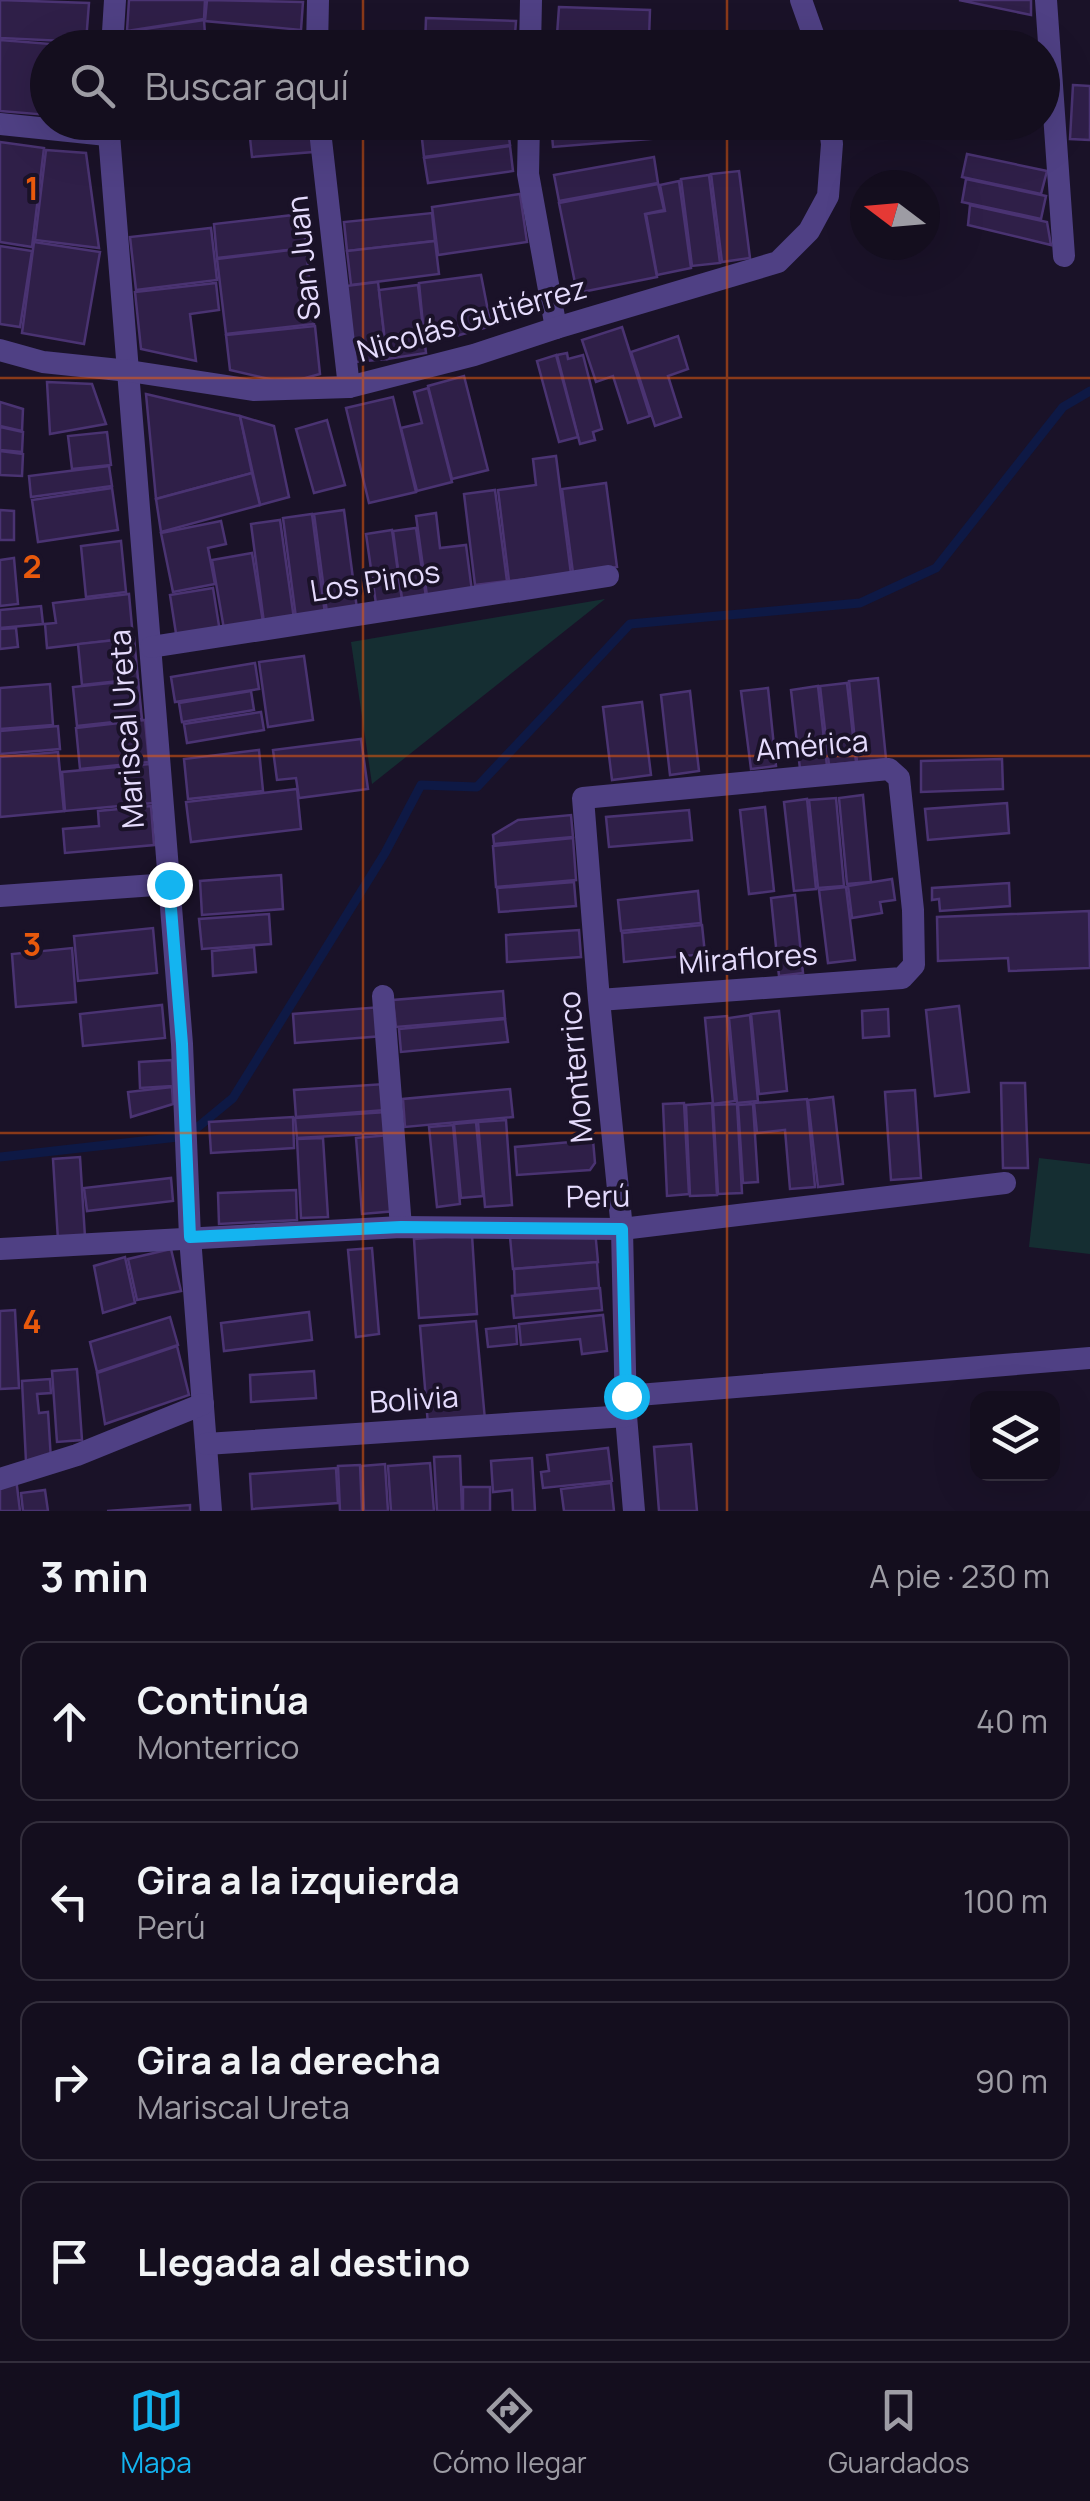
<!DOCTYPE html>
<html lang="es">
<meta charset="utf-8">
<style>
body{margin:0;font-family:Manrope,sans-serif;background:#211c2b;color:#f1f3f6}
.controls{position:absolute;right:30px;bottom:30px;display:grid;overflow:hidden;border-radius:20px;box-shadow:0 10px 40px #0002}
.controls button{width:90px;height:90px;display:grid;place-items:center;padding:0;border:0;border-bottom:2px solid #332e3c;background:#140e1e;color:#f1f3f6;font:50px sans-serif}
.compass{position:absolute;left:850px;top:170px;width:90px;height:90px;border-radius:50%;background:#140e1e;box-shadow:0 10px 40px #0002;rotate:286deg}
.stop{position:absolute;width:30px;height:30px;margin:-22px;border:8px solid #14b4f0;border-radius:50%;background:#fff}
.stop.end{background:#14b4f0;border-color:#fff;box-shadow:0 2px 10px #0008}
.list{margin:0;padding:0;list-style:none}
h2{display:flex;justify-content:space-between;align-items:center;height:130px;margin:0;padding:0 40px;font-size:42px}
h2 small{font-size:32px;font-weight:400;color:#9d9ca4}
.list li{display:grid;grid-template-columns:65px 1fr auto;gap:30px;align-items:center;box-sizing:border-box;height:160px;margin:0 20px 20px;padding:0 20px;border:2px solid #332e3c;border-radius:20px}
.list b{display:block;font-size:38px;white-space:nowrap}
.list p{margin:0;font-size:32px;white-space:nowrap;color:#9d9ca4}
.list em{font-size:32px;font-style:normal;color:#9d9ca4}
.icon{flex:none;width:55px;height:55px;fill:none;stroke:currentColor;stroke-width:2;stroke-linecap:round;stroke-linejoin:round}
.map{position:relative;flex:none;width:1090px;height:1511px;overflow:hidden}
.search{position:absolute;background:#140e1e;box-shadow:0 10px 40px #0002;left:30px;right:30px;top:30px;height:110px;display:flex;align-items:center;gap:25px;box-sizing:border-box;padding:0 35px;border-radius:55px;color:#9d9ca4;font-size:38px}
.sheet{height:850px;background:#140e1e}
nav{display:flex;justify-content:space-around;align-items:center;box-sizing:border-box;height:140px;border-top:2px solid #332e3c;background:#140e1e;font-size:28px;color:#9d9ca4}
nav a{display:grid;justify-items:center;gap:5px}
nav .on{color:#14b4f0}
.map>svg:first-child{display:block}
.green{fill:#152e32}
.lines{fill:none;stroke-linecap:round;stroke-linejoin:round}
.stream{stroke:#0e1945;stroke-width:9}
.building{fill:#2f1f48;stroke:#4a3372;stroke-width:2.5}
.street{stroke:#4f4084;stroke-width:22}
.route{stroke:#14b4f0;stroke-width:12}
.grid{fill:none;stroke:#e8590c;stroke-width:2.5;stroke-opacity:0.55}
.labels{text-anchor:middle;stroke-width:8;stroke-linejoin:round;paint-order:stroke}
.street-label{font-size:30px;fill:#e5dbfd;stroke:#1a1228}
.grid-label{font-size:32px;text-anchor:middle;font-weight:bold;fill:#e8590c;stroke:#1a1228;stroke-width:8;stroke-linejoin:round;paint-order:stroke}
</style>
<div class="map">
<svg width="1090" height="1511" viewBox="0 0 1090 1511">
<rect width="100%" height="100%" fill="#1a1228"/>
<g class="green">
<polygon points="605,599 372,784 351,642"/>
<polygon points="1039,1158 1090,1164 1090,1254 1029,1247"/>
</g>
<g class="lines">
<polyline class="stream" points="0,1157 187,1136 233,1098 385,853 421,785 477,787 630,624 860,603 936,568 1063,407 1090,391"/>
</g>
<g class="building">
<polygon points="0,0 89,3 86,42 0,38"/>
<polygon points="129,0 205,0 204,19 127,31"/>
<polygon points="207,0 303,2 301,30 205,21"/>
<polygon points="959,0 1031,0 1031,15"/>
<polygon points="559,7 650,10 649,39 557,35"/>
<polygon points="426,18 516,21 514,48 425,47"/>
<polygon points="204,20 206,48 125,48 125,32"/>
<polygon points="340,38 425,46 425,48 339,48"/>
<polygon points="0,40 64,45 63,48 48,48 48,115 0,111"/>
<polygon points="1073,85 1090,86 1090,140 1070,139"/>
<polygon points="474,122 507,122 510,145 424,157 421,130"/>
<polygon points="551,122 660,122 661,138 553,147"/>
<polygon points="311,124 313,152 252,157 249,129"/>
<polygon points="0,142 44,148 32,247 0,242"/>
<polygon points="510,146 513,171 428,183 424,158"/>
<polygon points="46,150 86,153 99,248 35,240"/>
<polygon points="967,154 1047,171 1041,194 962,177"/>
<polygon points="654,157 658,183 559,201 554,175"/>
<polygon points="739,171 750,258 722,262 711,174"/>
<polygon points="709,175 720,263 692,266 681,179"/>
<polygon points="966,179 1046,196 1041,219 962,202"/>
<polygon points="679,181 691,268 657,275 646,214 665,211 660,185"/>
<polygon points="658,184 664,210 645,214 657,277 577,293 559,203"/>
<polygon points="520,194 527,242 438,255 432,207"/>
<polygon points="970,205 1047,222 1051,245 968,225"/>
<polygon points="432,213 435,241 347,251 344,222"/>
<polygon points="302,214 306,248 217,258 214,224"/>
<polygon points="211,228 217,280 136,290 130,237"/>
<polygon points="435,241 439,274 351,285 347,251"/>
<polygon points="34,242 100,252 84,344 22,333"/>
<polygon points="0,246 32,251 20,327 0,324"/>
<polygon points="306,248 314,324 226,334 217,259"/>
<polygon points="481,275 491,326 425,345 419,283"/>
<polygon points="378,282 387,359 355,362 346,286"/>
<polygon points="216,283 219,310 190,314 196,361 141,349 135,292"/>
<polygon points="418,285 426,353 387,359 379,290"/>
<polygon points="315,326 320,374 287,383 230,370 226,335"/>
<polygon points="622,327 650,416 628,423 613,376 596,382 582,340"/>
<polygon points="678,336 688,369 668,376 681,417 655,426 631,352"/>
<polygon points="567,353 568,359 583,355 602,429 593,432 595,440 580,444 557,355"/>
<polygon points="556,355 578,437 559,442 537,361"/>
<polygon points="464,376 488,470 452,479 428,386"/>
<polygon points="47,382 92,384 106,424 50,434"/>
<polygon points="428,388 452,482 417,491 401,428 422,423 414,392"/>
<polygon points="146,394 240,416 252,473 156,499"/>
<polygon points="393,397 416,492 369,503 346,408"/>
<polygon points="0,402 23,409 22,431 0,426"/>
<polygon points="240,416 274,426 289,497 260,505"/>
<polygon points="327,420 345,485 314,493 296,429"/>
<polygon points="0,427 23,432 22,452 0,450"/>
<polygon points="107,432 111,465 72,469 68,436"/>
<polygon points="0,451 23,454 22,476 0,475"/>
<polygon points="556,456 571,574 509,581 498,490 536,485 533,459"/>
<polygon points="109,466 112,486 31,497 29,476"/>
<polygon points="252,473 260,505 161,532 156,499"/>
<polygon points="606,483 617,567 573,573 562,489"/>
<polygon points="112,488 118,530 38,542 32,500"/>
<polygon points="495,490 507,581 475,585 464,494"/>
<polygon points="0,510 14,511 14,540 0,540"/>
<polygon points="344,510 357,609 327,613 314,514"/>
<polygon points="436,513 440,548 466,545 472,591 427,596 416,516"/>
<polygon points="312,514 325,614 296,618 283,518"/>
<polygon points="280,520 294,619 264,623 251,524"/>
<polygon points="221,521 226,544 208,548 215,584 173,592 161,533"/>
<polygon points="416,528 426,597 402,600 393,531"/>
<polygon points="392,530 402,600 376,604 366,534"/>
<polygon points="121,541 126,592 86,597 81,546"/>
<polygon points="252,553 263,622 224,629 212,560"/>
<polygon points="14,558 18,604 0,606 0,560"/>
<polygon points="213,588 220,632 177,640 170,595"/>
<polygon points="129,594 133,638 47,648 45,624 56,623 53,603"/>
<polygon points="41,606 43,624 0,628 0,610"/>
<polygon points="16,628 18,647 0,649 0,629"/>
<polygon points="134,638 138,679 82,685 78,644"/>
<polygon points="304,656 313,720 268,727 259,662"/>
<polygon points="255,663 259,689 175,702 171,677"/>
<polygon points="878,678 886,759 857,762 849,681"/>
<polygon points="138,680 142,719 77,726 73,687"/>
<polygon points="847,683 856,762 829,765 820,686"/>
<polygon points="50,684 53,725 0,729 0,688"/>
<polygon points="818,686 827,766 800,769 791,690"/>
<polygon points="768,688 776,766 751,769 741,691"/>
<polygon points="251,691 254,710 182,722 179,703"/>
<polygon points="690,691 699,771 670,775 661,695"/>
<polygon points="642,702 651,775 612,780 603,707"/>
<polygon points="261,712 264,730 187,743 184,724"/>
<polygon points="145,720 149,762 80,769 76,728"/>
<polygon points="58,726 60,749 0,754 0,731"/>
<polygon points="361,739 368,789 299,798 296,778 277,780 273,750"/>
<polygon points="259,750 263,791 188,799 184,759"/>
<polygon points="58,752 64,811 0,817 0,757"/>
<polygon points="1002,759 1003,789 921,792 921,761"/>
<polygon points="150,764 153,803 65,811 62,772"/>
<polygon points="297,789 301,829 191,842 186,802"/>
<polygon points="863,795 871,882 847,884 839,798"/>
<polygon points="836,798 844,886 818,888 809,800"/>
<polygon points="807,799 816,889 794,891 784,802"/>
<polygon points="1007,803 1009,833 928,840 925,809"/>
<polygon points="151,806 154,845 65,853 63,829 99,826 98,811"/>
<polygon points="765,807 774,891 749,894 740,810"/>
<polygon points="689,810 692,840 609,847 606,817"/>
<polygon points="571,815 573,837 494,844 493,835 518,820"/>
<polygon points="573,838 576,880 496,887 493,846"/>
<polygon points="281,875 283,909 202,915 200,881"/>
<polygon points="892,879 895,900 880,902 882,913 852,918 848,886"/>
<polygon points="574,882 576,906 499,912 497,888"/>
<polygon points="1009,883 1010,906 940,911 939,899 932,900 932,888"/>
<polygon points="846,887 855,960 828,963 819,890"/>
<polygon points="698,891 701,923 621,931 618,900"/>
<polygon points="795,895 803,973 779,976 771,898"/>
<polygon points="1089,911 1090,968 1009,971 1008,958 938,961 937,917"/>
<polygon points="269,914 271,944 202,949 199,919"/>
<polygon points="702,925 705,954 624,962 622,933"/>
<polygon points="153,928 157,973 78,981 74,936"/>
<polygon points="579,930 581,957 507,962 506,935"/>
<polygon points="254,947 256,972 213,976 212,951"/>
<polygon points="72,948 76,1002 16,1007 12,954"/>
<polygon points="503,991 505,1018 396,1027 393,1000"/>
<polygon points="162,1005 165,1038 83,1046 80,1014"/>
<polygon points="959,1006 969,1092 935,1096 926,1010"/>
<polygon points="381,1007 383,1036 295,1043 293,1014"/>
<polygon points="888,1009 889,1036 863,1038 862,1011"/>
<polygon points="779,1011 787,1091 759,1094 751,1014"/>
<polygon points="750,1015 758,1101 737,1103 729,1018"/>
<polygon points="727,1016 735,1101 713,1104 705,1018"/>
<polygon points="505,1019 508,1042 401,1052 399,1029"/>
<polygon points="172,1060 173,1086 140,1088 139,1062"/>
<polygon points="1001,1083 1025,1083 1028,1168 1003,1168"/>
<polygon points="385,1084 386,1110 296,1117 294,1090"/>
<polygon points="172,1087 173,1104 131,1117 128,1092"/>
<polygon points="510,1089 513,1117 405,1127 403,1099"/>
<polygon points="915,1090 921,1178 891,1180 885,1092"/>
<polygon points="833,1097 843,1184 818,1187 808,1100"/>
<polygon points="807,1099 815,1187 790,1189 785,1130 757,1133 754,1103"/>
<polygon points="684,1103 689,1194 667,1196 663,1104"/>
<polygon points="712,1103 717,1195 690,1196 686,1105"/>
<polygon points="737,1104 742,1193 718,1194 713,1105"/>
<polygon points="753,1104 758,1182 743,1183 738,1105"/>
<polygon points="387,1112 388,1133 297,1138 295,1118"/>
<polygon points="293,1117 294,1148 211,1153 209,1122"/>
<polygon points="506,1120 512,1205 485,1207 478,1122"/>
<polygon points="476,1122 483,1196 461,1198 454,1124"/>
<polygon points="453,1125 460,1204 437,1207 429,1127"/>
<polygon points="390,1135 396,1211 362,1214 356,1138"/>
<polygon points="323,1138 328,1217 301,1218 297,1139"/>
<polygon points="593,1140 595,1163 590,1170 517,1175 515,1147"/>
<polygon points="80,1157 85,1237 58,1240 53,1159"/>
<polygon points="171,1178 173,1201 87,1211 84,1188"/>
<polygon points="296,1190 297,1220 219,1224 218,1193"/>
<polygon points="595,1230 598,1262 513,1269 510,1237"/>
<polygon points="472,1235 477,1314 419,1318 414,1239"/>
<polygon points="372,1248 379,1334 356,1337 348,1250"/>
<polygon points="171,1249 181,1291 137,1300 128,1259"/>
<polygon points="125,1257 135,1303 103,1313 94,1266"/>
<polygon points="597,1262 599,1288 515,1295 514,1269"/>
<polygon points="600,1288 602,1310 514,1318 512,1296"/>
<polygon points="15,1310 19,1388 0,1389 0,1311"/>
<polygon points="309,1312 312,1340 224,1351 221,1323"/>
<polygon points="603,1315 607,1351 582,1354 580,1339 521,1345 519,1324"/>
<polygon points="170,1317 178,1345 97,1372 90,1342"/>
<polygon points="476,1321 485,1420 428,1425 420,1326"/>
<polygon points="516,1326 517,1344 488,1347 486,1329"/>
<polygon points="177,1346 189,1395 105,1424 97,1373"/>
<polygon points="77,1369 82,1440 57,1442 52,1371"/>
<polygon points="314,1371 316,1398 251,1402 250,1375"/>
<polygon points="50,1379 51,1393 37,1394 39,1413 48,1412 51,1460 26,1462 22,1381"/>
<polygon points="691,1444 697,1511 659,1511 654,1447"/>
<polygon points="608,1448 612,1481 543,1488 541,1472 549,1471 547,1455"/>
<polygon points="460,1456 462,1511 437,1511 434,1457"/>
<polygon points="532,1458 535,1511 513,1511 512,1490 493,1492 491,1461"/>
<polygon points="430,1463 434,1511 391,1511 388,1466"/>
<polygon points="385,1464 388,1511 364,1511 362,1466"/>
<polygon points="360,1465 362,1511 340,1511 338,1466"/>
<polygon points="336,1468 338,1503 252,1509 250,1474"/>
<polygon points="16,1478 20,1511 0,1511 0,1481"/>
<polygon points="611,1483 614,1511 564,1511 561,1489"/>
<rect x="463" y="1487" width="27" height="24"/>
<polygon points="45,1490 48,1511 23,1511 21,1493"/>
<polygon points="190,1505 190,1511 107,1511"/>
</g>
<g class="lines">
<g class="street">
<polyline points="801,0 818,48"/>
<polyline points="1046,0 1064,256"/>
<polyline points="112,48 115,0"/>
<polyline points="317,48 318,0"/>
<polyline points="530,48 531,0"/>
<polyline points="108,122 182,1044 190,1237 211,1511"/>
<polyline points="319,122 349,387"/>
<polyline points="529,122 528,174 556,328"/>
<polyline points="0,124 107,135"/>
<polyline points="0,350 43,362 129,371 253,390 349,387 474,355 556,328 778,262 809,231 828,196 832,144 829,122"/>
<polyline points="151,647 608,576"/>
<polyline points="0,896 169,884"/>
<polyline points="383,996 401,1227"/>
<polyline points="599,1000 902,978 914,965 913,910 899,778 889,769 583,798 599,1000 622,1229 626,1416 634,1511"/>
<polyline points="0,1249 401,1227 622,1229 1005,1183"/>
<polyline points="626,1396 1090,1358"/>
<polyline points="206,1444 626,1416"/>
<polyline points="0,1479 77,1455 203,1404"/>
</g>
</g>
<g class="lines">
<polyline class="route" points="169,884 182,1044 190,1237 401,1227 622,1229 626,1396"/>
</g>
<path class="grid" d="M 363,0 L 363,48M 727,0 L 727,48M 363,122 L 363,1511M 727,122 L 727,1511M 0,378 L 1090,378M 0,756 L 1090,756M 0,1133 L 1090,1133"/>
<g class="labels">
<g class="street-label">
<text transform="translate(304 258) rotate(-96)" y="10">San Juan</text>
<text transform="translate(472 320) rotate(-16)" y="10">Nicolás Gutiérrez</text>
<text transform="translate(375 582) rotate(-9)" y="10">Los Pinos</text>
<text transform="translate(127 729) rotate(-94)" y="10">Mariscal Ureta</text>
<text transform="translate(812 746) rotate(-5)" y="10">América</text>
<text transform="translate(748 959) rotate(-4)" y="10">Miraflores</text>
<text transform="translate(576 1067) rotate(-95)" y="10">Monterrico</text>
<text transform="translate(598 1197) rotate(-1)" y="10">Perú</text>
<text transform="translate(414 1400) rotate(-4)" y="10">Bolivia</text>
</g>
</g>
<g class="grid-label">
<text x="32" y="200">1</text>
<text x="32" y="578">2</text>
<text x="32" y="956">3</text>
<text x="32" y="1333">4</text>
</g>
</svg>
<div class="controls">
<button><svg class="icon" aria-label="layers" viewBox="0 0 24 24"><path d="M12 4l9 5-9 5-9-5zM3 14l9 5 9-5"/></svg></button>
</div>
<svg class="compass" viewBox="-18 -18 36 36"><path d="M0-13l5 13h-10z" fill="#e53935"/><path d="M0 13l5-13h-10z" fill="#9d9ca4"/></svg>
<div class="stop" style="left:626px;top:1396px"></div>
<div class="stop end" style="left:169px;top:884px"></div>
<div class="search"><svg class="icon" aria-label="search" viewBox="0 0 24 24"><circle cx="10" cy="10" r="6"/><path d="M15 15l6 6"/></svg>Buscar aquí</div>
</div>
<section class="sheet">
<h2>3 min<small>A pie · 230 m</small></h2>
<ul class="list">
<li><svg class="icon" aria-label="ahead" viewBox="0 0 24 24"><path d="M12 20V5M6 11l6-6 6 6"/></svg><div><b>Continúa</b><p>Monterrico</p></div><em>40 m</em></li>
<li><svg class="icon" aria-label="left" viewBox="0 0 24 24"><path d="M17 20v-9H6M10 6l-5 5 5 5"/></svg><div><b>Gira a la izquierda</b><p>Perú</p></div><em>100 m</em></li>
<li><svg class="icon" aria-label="right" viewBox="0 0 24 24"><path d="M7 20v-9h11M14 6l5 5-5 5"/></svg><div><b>Gira a la derecha</b><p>Mariscal Ureta</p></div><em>90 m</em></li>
<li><svg class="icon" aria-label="arrive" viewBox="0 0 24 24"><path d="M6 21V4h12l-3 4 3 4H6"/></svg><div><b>Llegada al destino</b></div></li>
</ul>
</section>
<nav>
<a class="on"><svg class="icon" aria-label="map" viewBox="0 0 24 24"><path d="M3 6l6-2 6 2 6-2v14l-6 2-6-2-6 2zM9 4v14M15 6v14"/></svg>Mapa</a>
<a><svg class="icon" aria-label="directions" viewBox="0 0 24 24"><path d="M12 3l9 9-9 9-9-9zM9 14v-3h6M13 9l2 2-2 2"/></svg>Cómo llegar</a>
<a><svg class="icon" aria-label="saved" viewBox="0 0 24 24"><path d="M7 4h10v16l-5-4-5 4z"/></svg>Guardados</a>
</nav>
